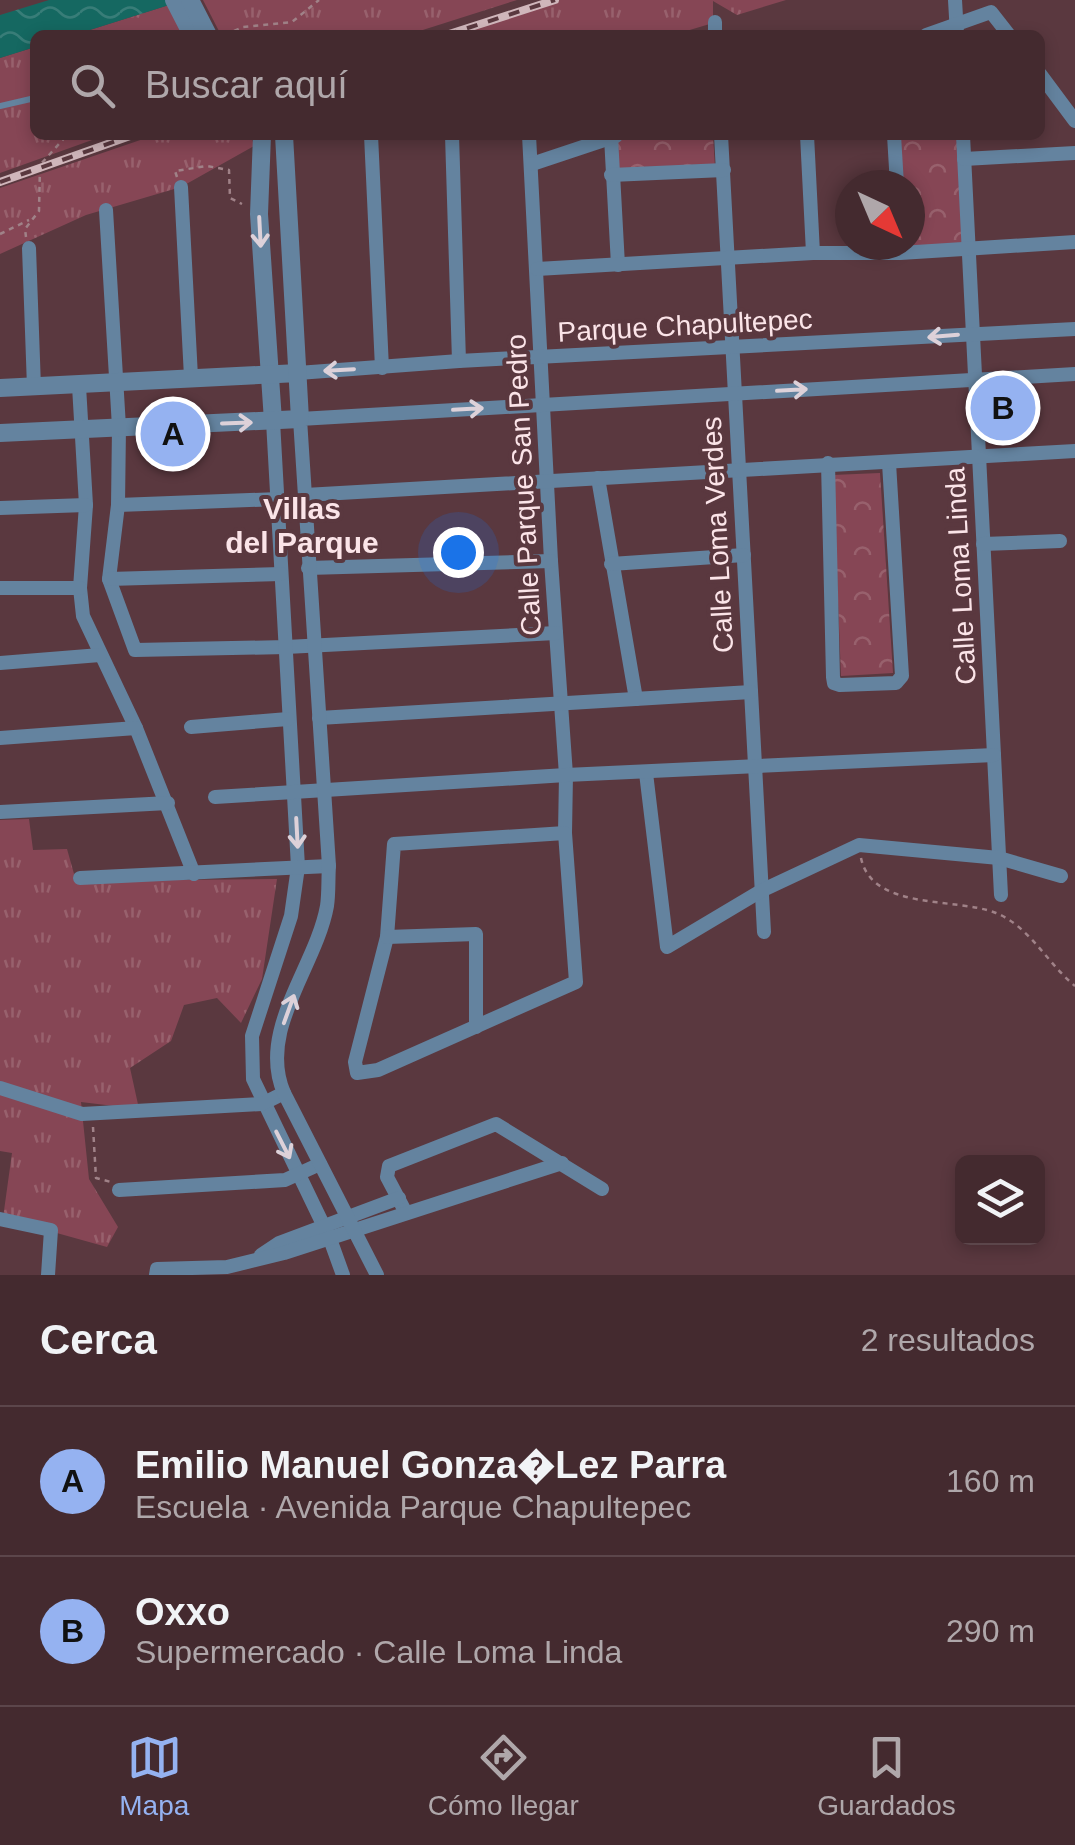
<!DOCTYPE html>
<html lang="es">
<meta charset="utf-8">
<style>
body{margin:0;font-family:Helvetica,sans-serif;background:#4e363b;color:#f1f3f6}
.controls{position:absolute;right:30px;bottom:30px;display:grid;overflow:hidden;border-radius:15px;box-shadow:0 5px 15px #0003}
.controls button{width:90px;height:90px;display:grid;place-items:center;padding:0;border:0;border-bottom:2px solid #5c464b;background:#442a2f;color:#f1f3f6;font:50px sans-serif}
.compass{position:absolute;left:835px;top:170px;width:90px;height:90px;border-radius:50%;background:#442a2f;box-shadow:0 5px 15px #0003;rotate:136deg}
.you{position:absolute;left:458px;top:552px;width:35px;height:35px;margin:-25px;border:8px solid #fff;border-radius:50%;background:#1a73e8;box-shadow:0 0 0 15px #1a73e833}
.badge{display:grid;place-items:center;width:65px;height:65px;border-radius:50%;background:#95b2f1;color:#111;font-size:32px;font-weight:700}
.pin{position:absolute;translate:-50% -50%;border:5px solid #fff;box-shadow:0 2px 10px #0006}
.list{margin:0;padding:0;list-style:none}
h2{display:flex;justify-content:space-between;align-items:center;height:130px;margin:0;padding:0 40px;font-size:42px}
h2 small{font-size:32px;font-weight:400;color:#afa7aa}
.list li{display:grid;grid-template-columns:65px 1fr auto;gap:30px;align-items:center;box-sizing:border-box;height:150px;padding:0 40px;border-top:2px solid #5c464b}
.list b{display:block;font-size:38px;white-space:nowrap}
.list p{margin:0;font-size:32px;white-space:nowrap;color:#afa7aa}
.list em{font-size:32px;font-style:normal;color:#afa7aa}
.icon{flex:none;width:55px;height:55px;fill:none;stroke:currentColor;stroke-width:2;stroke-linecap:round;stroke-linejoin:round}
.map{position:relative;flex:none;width:1075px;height:1275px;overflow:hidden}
.search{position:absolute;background:#442a2f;box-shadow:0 5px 15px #0003;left:30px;right:30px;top:30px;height:110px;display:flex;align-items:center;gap:25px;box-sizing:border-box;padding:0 35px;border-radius:15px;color:#afa7aa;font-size:38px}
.sheet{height:430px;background:#442a2f}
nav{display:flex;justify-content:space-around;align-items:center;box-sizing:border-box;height:140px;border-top:2px solid #5c464b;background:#442a2f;font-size:28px;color:#afa7aa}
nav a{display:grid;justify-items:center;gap:5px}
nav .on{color:#95b2f1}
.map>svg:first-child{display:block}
.grass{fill:url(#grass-tufts)}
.park{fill:url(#park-crowns)}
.water{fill:url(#water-waves)}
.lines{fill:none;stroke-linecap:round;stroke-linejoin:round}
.path{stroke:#a08288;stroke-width:2.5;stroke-dasharray:5 5;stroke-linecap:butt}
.service{stroke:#64839f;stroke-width:6}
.minor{stroke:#64839f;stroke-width:14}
.tertiary{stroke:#64839f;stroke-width:18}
.rail-casing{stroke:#d0b6bb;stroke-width:8}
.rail{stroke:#5a383f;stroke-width:4;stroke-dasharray:11;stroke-linecap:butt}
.oneway{stroke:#ddd1d9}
.labels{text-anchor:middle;stroke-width:8;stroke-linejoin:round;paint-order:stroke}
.street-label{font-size:28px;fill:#fbe4e8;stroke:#5a383f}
.neighbourhood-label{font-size:30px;font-weight:bold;fill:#fbe4e8;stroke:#5a383f}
</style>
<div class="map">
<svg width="1075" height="1275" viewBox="0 0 1075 1275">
<defs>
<pattern id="grass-tufts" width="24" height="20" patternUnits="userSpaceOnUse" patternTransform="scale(2.5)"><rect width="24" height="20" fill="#864655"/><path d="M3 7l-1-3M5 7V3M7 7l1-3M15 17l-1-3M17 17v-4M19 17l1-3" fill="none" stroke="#98616d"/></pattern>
<pattern id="park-crowns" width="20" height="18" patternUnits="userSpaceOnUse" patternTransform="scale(2.5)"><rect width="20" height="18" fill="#864655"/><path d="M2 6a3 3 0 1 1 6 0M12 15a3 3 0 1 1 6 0" fill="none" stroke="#98616d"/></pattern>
<pattern id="water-waves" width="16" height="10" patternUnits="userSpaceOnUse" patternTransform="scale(2.5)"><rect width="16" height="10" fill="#156861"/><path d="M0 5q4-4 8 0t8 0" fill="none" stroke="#387d78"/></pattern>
</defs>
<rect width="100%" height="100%" fill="#5a383f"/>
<g class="grass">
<polygon points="203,0 517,0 407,35 221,35"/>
<polygon points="560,0 786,0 737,15 713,1 713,23 673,35 452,35"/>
<polygon points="169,5 183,35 74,35"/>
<polygon points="35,47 35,135 106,135 0,173 0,58"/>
<polygon points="155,135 251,135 254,146 181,187 86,215 0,254 0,188"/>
<polygon points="29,819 33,850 67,849 76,881 277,879 262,979 241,1023 217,998 184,1005 171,1041 130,1068 139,1109 81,1102 89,1179 118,1227 107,1247 3,1218 12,1153 0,1151 0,820"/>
</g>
<g class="park">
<polygon points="633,135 713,135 715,168 617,172 615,140"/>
<polygon points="895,135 961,135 968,247 900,249 900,245 910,245 910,185 897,185"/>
<polygon points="880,473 893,673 841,676 833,475"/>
</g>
<polygon class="water" points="49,0 185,0 74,35 35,35 35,47 0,58 0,15"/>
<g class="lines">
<g class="path">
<polyline points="225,35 243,27 292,22 319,0"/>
<polyline points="177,177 175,171 207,166 229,170 230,198 242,204"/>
<polyline points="0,234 29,220"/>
<polyline points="26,237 25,229 39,211 40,165 67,135"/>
<path d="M 861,858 C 872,911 956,897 996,913 C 1029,926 1048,964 1075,986"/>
<polyline points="93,1127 96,1178 111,1182"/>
</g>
<polyline class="service" points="0,106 35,98"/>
<g class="minor">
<polyline points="955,0 957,34"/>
<polyline points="715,22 715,35"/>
<polyline points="926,35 991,12 1009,35"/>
<polyline points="1040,74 1075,121"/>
<polyline points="371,135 382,368"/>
<polyline points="452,135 459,361"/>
<polyline points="529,135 551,561 566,775 565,833"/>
<polyline points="721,135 764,932"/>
<polyline points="807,135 813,253"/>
<polyline points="894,135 897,185"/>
<polyline points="963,135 1001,895"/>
<polyline points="611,137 618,265"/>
<polyline points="964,159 1075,153"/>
<polyline points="532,164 616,136"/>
<polyline points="611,175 724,170"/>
<polyline points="181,187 191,377"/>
<polyline points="106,210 119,427 118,505 109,579 135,650 286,647 556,633"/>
<polyline points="29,248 34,387"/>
<polyline points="537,269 813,253 900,253 1075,242"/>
<polyline points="298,373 459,361 1075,329"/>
<polyline points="79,386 86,505 80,588 83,616 136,728 194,874"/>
<polyline points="273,421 298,867 291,916 252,1036 253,1079 330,1239 343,1275"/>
<polyline points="828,463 833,677 834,683 840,685 896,683 902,676 889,463"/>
<polyline points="598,478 636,699"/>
<polyline points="305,495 1075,451"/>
<polyline points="118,505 279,499"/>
<polyline points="0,508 86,505"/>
<polyline points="983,544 1060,541"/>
<polyline points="611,564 744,555"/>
<polyline points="308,568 551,561"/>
<polyline points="109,579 281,574"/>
<polyline points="0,588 80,588"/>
<polyline points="0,663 100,655"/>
<polyline points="319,718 751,692"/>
<polyline points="191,727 288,719"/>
<polyline points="0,738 136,728"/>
<polyline points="646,773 667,947 761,891 859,845 999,858 1061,876"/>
<polyline points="215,797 566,775 994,755"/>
<polyline points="0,812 168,803"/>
<polygon points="565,833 576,982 378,1070 357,1073 355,1062 387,937 394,844"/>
<polyline points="80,878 329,866"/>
<polyline points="387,937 476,934 476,1027"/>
<polyline points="0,1088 82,1114 262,1104 284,1093"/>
<polyline points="119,1190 285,1180 320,1164"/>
<polyline points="406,1213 387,1177 389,1166 496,1124 602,1189"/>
<polyline points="0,1219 51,1230 48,1275"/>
<polyline points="261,1255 279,1243 399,1198"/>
<polyline points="156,1275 157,1269 227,1267 284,1253 562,1163"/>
<path d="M 377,1275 L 284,1093 C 257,1030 316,967 327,906 C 329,893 328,879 329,866 L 300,419 L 1075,374"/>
</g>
<g class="tertiary">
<polyline points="174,0 192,35"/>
<polyline points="190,0 208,35"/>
<polyline points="262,135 259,214 273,421"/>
<polyline points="0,388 298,373"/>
<polyline points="0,433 300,419 284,135"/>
</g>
<g class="rail-casing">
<g id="rail">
<polyline points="446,35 555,0"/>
<polyline points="0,182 133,135"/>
</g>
</g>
<use href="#rail" class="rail"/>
</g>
<defs><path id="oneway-shaft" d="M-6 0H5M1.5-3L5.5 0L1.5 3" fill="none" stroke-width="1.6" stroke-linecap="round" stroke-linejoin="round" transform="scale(2.5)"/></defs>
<g class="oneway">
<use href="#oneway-shaft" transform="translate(260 232) rotate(87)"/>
<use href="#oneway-shaft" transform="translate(943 336) rotate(175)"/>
<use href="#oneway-shaft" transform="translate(339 370) rotate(177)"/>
<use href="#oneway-shaft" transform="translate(792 390) rotate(-3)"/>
<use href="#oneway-shaft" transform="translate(468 409) rotate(-3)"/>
<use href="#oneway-shaft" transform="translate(237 423) rotate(-2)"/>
<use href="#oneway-shaft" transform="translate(297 833) rotate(87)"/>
<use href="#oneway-shaft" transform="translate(289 1009) rotate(-70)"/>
<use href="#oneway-shaft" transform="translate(283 1145) rotate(63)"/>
</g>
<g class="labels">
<g class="street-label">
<text transform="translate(685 325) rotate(-3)" y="10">Parque Chapultepec</text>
<text transform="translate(523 485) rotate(-93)" y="10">Calle Parque San Pedro</text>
<text transform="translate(717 535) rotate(-93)" y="10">Calle Loma Verdes</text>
<text transform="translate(960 576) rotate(-93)" y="10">Calle Loma Linda</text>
</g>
<g class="neighbourhood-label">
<text x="302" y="519">Villas<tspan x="302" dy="34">del Parque</tspan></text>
</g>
</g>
</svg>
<div class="controls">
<button><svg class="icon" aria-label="layers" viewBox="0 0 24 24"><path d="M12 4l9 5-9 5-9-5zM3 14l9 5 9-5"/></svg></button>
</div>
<svg class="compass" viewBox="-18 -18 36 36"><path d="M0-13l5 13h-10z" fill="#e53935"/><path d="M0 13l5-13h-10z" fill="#afa7aa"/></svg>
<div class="you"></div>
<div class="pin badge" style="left:173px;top:434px">A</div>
<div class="pin badge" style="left:1003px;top:408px">B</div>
<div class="search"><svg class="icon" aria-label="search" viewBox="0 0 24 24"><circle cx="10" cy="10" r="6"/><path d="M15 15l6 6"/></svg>Buscar aquí</div>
</div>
<section class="sheet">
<h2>Cerca<small>2 resultados</small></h2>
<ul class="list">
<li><span class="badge">A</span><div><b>Emilio Manuel Gonza�Lez Parra</b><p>Escuela · Avenida Parque Chapultepec</p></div><em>160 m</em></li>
<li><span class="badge">B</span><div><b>Oxxo</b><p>Supermercado · Calle Loma Linda</p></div><em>290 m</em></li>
</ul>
</section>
<nav>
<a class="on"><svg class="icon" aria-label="map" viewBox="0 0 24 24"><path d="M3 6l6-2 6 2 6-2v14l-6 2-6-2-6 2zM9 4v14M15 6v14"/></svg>Mapa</a>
<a><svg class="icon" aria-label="directions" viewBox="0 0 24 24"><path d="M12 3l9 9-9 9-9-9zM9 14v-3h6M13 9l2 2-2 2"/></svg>Cómo llegar</a>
<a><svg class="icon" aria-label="saved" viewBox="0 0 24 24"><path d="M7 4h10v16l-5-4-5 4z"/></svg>Guardados</a>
</nav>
